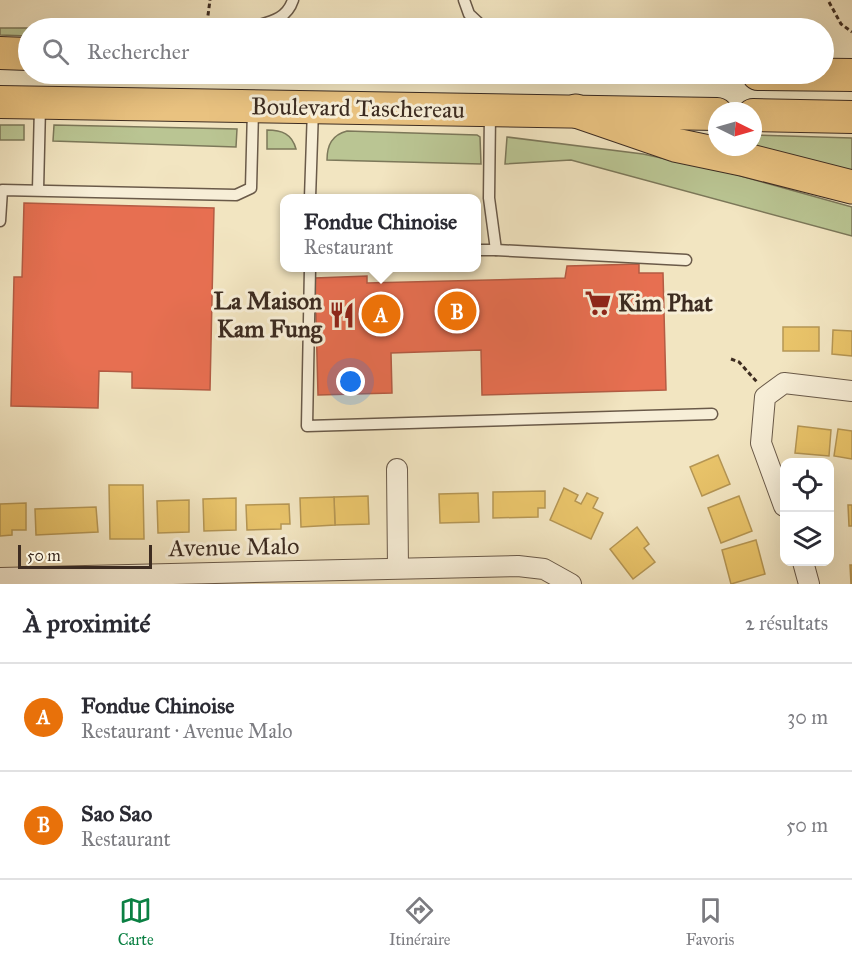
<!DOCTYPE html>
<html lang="fr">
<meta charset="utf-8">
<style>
body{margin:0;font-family:"IM FELL Great Primer",serif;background:#f7f7f7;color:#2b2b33}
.controls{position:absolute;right:18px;bottom:18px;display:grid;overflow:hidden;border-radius:12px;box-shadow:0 6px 24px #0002}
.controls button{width:54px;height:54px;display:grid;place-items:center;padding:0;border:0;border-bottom:2px solid #e1e1e2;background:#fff;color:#2b2b33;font:30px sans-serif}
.compass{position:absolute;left:708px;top:102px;width:54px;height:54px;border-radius:50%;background:#fff;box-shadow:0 6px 24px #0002;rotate:95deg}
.scale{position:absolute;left:18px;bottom:15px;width:134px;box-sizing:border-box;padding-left:6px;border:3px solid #3d2c21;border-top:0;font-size:16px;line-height:21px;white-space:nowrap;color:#3d2c21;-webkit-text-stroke:4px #f7eed7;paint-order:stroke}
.you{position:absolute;left:351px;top:382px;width:21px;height:21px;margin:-15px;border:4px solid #fff;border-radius:50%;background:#1a73e8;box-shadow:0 0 0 9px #1a73e833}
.badge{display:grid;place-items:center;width:39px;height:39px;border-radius:50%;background:#0b8043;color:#fff;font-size:20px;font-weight:700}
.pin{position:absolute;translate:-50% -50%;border:3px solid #fff;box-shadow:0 2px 6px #0006}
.popup{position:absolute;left:280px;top:194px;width:201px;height:78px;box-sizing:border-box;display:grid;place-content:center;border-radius:12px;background:#fff;filter:drop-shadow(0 2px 4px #0005);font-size:20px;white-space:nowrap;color:#7c7c81}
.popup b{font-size:22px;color:#2b2b33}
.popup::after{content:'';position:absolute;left:50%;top:100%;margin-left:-12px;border:12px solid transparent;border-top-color:#fff}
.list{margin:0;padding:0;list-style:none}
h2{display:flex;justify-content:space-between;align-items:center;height:78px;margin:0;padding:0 24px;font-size:26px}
h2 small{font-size:20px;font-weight:400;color:#7c7c81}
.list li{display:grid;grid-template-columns:39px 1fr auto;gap:18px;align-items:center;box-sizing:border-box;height:108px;padding:0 24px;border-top:2px solid #e1e1e2}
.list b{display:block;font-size:22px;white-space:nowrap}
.list p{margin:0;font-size:20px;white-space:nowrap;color:#7c7c81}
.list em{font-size:20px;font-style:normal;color:#7c7c81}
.icon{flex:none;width:33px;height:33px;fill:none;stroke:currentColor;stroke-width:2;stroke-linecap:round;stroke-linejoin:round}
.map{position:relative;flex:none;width:852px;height:584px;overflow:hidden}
.search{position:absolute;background:#fff;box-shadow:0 6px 24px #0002;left:18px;right:18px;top:18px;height:66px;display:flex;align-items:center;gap:15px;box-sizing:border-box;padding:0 21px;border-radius:33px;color:#7c7c81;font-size:22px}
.sheet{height:294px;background:#fff}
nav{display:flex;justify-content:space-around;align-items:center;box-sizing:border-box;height:84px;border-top:2px solid #e1e1e2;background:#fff;font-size:16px;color:#7c7c81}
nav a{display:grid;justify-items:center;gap:3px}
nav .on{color:#0b8043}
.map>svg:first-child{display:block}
.green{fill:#bac593;stroke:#7c785a;stroke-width:1.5}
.homes{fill:#e9c46a;stroke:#b59654;stroke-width:1.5}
.shops{fill:#e76f51;stroke:#b45b43;stroke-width:1.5}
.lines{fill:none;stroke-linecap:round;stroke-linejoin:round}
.service-casing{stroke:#6a5a49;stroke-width:13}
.minor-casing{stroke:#6a5a49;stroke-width:22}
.primary-casing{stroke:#3d2c21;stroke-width:34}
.motorway-casing{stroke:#3d2c21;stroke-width:35}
.path{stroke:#3d2c21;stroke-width:3;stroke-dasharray:4.5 3;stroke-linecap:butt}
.service{stroke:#f7eed7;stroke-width:10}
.minor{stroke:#f7eed7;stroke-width:20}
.primary{stroke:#e9c280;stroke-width:32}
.motorway{stroke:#e9c280;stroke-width:33}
.labels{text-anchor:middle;stroke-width:6;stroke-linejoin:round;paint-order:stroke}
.street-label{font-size:24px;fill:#3d2c21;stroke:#f7eed7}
.poi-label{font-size:24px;font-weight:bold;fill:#3d2c21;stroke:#f7eed7;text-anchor:end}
</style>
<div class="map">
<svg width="852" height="584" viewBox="0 0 852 584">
<rect width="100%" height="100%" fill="#f2e5c1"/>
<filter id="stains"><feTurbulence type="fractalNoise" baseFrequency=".00333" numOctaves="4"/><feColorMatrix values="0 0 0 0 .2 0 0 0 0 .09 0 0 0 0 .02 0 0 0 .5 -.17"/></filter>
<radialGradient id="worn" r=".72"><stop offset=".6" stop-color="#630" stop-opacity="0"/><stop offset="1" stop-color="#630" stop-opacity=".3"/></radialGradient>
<g class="green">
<polygon points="0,28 56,28 28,28 28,36 0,35"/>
<rect x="0" y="125" width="24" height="15"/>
<polygon points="54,125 237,129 236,147 53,141"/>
<path d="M 267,130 C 282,130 292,134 296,149 L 267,149 Z"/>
<path d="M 347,131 L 477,135 L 480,137 L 481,164 L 327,160 C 327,145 332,135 347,131 Z"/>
<polygon points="753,135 852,138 852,176 753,147"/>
<polygon points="507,137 643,154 730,173 852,207 852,236 571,160 505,164"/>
</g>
<g class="homes">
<rect x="783" y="327" width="36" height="24"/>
<polygon points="833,330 852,331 852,356 832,354"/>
<polygon points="798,426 831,430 829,456 795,453"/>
<polygon points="838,429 852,431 852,459 834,456"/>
<polygon points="718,455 730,484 702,496 690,467"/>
<polygon points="109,485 143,485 144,539 110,539"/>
<polygon points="564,488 578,495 575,501 581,504 587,493 598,498 593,508 603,513 591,539 550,520"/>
<polygon points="545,491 545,508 538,508 538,517 493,518 493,492"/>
<polygon points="478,493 479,522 440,523 439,494"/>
<polygon points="368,496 369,524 335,525 334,497"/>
<polygon points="739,496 752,531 721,543 708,508"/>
<polygon points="334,497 335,525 301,527 300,498"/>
<polygon points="236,498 236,530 204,531 203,499"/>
<polygon points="189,500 189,532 158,533 157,501"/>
<polygon points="26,503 26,530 12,530 12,535 0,536 0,504"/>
<polygon points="289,504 290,524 281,524 281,529 247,530 246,505"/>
<polygon points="848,505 852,505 852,526 849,526"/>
<polygon points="96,507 98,532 36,535 35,509"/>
<polygon points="637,527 649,544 644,548 655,562 633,579 610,549"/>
<polygon points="756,540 765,574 731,584 722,550"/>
<polygon points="850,565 852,565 852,584 851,584"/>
</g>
<g class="shops">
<polygon points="24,203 214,208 210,390 132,388 132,372 99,371 98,408 11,406 14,277 22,277"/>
<polygon points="639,264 639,273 663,273 666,390 482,395 481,350 391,353 392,393 318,395 315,278 367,276 367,283 565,278 567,266"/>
</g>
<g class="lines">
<g class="service-casing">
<g id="service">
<polyline points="464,0 469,14 484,28"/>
<path d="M 249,28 C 268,22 286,21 293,0"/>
<polyline points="38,190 40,106"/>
<polyline points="310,198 313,109"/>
<polyline points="0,221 2,190 236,195 251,188 253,110"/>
<polyline points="477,250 496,250 489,198 490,113"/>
<polyline points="496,250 686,260"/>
<polyline points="310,268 307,426 712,414"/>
</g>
</g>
<g class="minor-casing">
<g id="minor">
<polyline points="397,469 398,568"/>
<polyline points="784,506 761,443 765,397 784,383 852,391"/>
<polyline points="803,562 809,584"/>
<polyline points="0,578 518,566 544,569 571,584"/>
</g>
</g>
<g class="primary-casing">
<g id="primary">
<polyline points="0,53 28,54"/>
<polyline points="758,74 852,75"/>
<polyline points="0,102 717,114"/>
<polyline points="753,115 852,117"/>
</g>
</g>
<g class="motorway-casing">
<polyline id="motorway" points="576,111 675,145 742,159 852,187"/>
</g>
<g class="path">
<polyline points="829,2 841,24 852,32"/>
<polyline points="207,23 210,0"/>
<polyline points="731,359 739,362 757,382"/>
</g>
<use href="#service" class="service"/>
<use href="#minor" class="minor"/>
<use href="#primary" class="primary"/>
<use href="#motorway" class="motorway"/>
</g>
<defs>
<g id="supermarket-bare" transform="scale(2.07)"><path d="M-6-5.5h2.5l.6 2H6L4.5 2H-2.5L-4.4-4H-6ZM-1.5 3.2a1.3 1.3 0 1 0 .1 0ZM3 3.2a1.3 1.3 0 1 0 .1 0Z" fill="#8f2418" stroke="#f7eed7" stroke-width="2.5" paint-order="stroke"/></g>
<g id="restaurant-bare" transform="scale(2.07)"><path d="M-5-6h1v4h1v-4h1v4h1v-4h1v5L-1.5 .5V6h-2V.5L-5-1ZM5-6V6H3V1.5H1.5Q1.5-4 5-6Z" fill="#8f2418" stroke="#f7eed7" stroke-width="2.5" paint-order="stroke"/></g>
</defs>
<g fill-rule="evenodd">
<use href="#supermarket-bare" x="598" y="303"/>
<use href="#restaurant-bare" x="342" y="315"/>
</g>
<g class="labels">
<g class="street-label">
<text transform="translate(358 108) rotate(1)" y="8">Boulevard Taschereau</text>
<text transform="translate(234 547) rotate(-1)" y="8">Avenue Malo</text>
</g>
<g class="poi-label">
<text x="322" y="309">La Maison<tspan x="322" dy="28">Kam Fung</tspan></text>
<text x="618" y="311" text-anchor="start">Kim Phat</text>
</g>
</g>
<rect width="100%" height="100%" filter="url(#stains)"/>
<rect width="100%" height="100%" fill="url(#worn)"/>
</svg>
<div class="controls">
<button><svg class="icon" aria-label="locate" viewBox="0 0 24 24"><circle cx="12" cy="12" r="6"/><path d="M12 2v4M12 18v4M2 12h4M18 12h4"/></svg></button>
<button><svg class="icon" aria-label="layers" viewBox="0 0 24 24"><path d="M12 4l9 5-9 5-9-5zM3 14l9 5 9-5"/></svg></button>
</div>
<svg class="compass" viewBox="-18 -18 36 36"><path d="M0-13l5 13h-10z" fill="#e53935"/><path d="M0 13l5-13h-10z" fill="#7c7c81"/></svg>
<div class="scale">50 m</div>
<div class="you"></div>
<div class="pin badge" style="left:381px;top:314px;background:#e8710a">A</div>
<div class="popup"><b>Fondue Chinoise</b>Restaurant</div>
<div class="pin badge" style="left:457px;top:311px;background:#e8710a">B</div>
<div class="search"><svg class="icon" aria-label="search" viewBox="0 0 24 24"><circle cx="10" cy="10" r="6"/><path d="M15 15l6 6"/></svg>Rechercher</div>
</div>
<section class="sheet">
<h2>À proximité<small>2 résultats</small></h2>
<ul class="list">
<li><span class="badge" style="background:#e8710a">A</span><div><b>Fondue Chinoise</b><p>Restaurant · Avenue Malo</p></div><em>30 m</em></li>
<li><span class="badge" style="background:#e8710a">B</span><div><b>Sao Sao</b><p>Restaurant</p></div><em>50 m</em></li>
</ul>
</section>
<nav>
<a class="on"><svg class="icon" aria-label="map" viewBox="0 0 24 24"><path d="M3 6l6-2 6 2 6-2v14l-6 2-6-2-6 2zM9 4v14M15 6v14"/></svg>Carte</a>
<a><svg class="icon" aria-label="directions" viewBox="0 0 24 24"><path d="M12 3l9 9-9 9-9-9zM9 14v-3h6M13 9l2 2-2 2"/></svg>Itinéraire</a>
<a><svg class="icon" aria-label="saved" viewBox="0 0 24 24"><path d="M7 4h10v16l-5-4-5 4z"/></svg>Favoris</a>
</nav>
